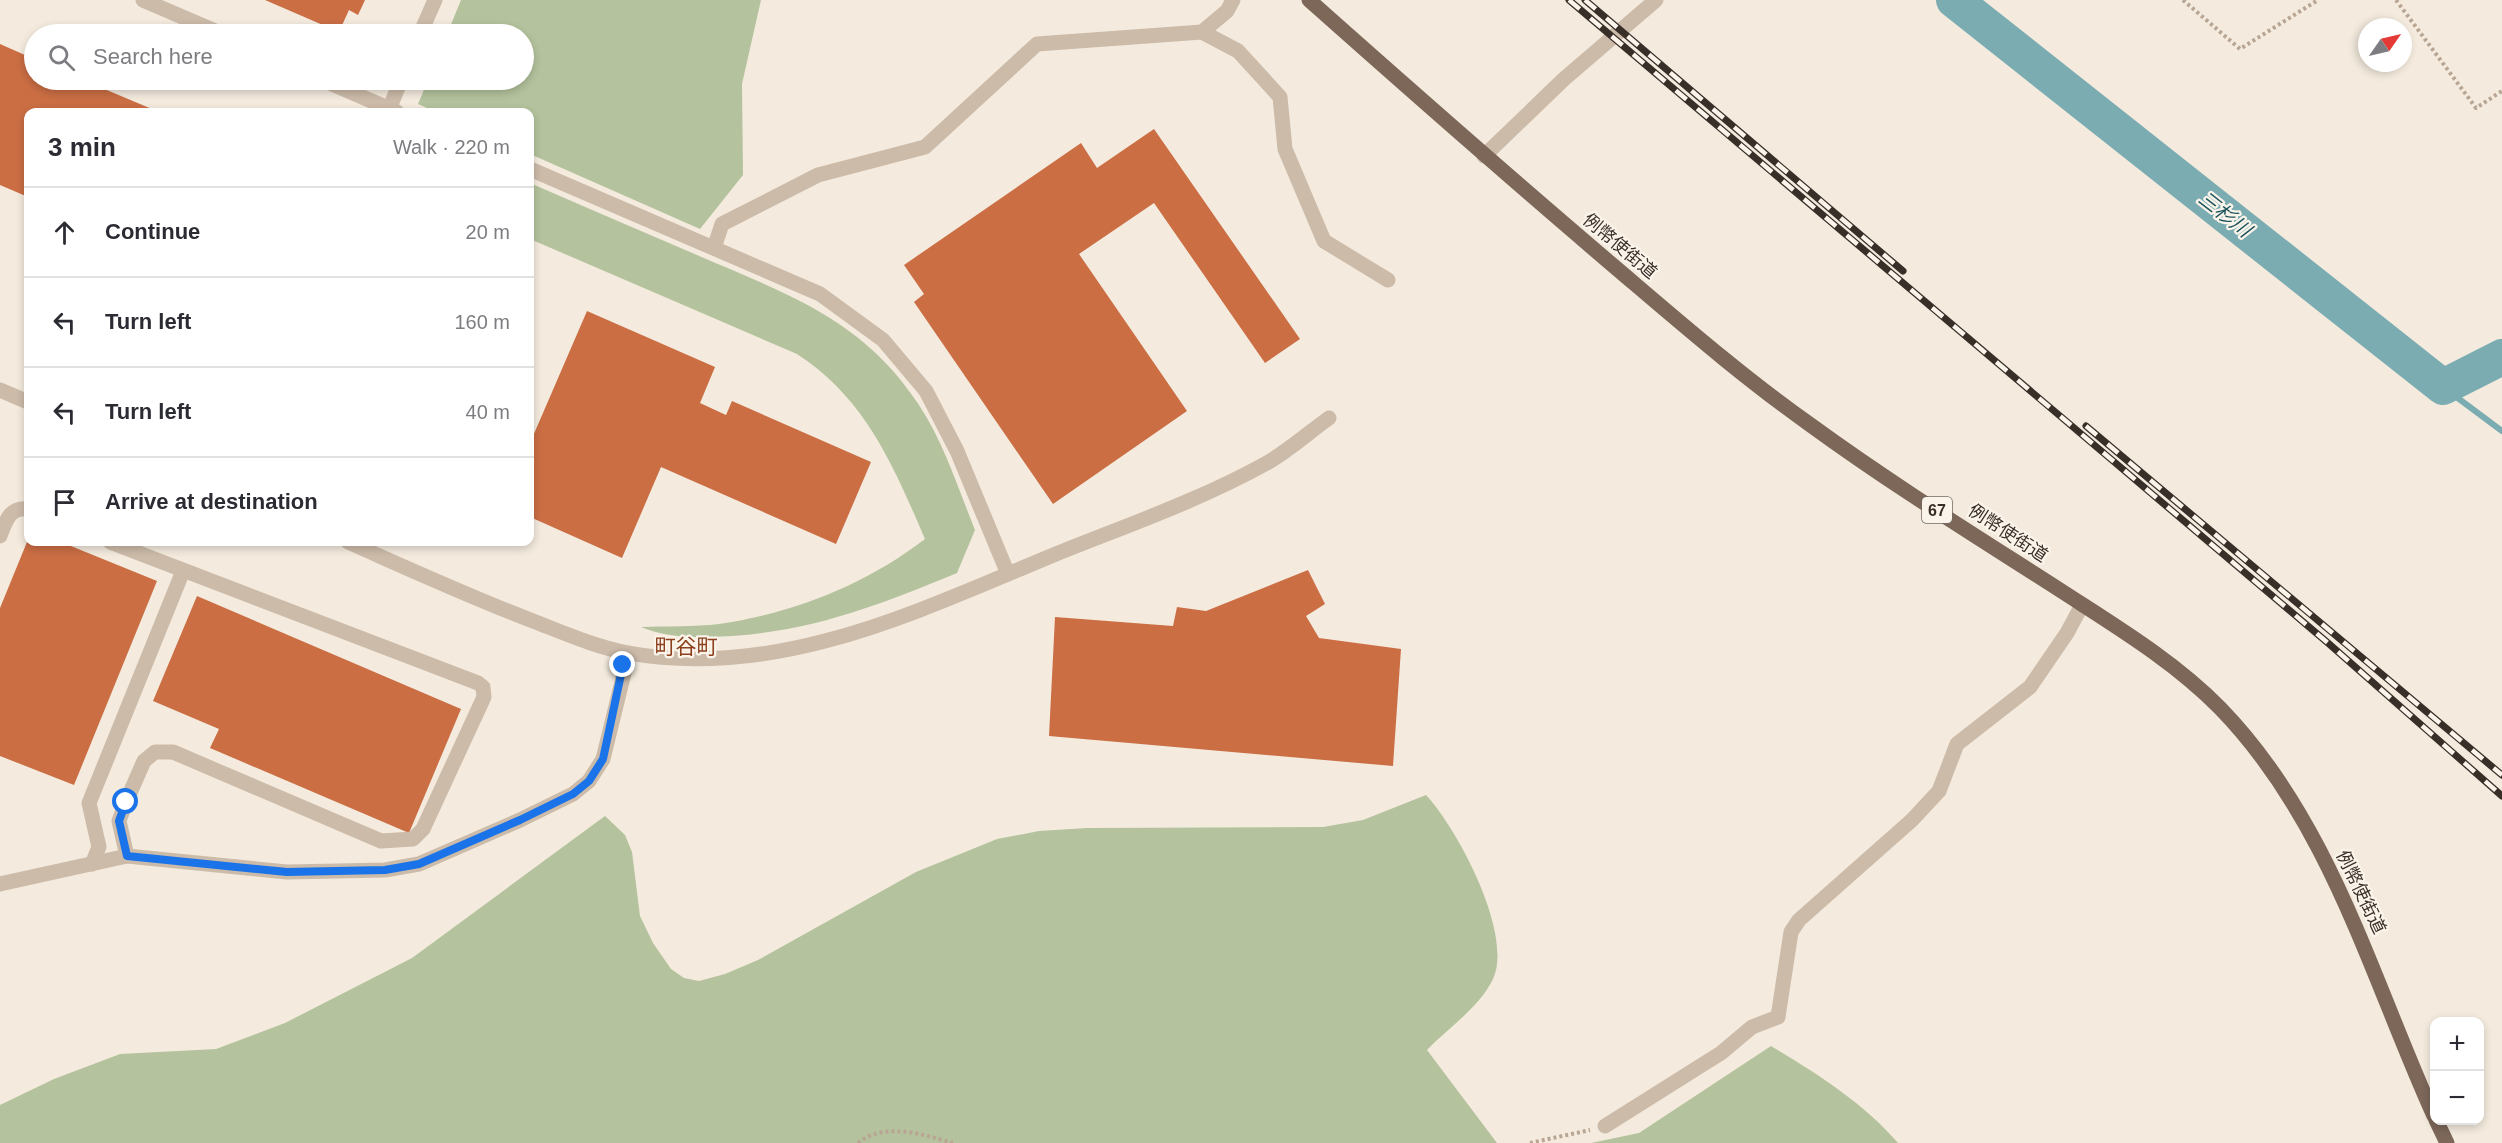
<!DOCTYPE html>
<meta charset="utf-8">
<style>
body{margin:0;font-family:Arial,"Noto Sans JP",sans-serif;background:#f2f2f3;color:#2b2b33}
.controls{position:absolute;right:18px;bottom:18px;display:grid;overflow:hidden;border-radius:12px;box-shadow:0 3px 9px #0003}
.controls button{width:54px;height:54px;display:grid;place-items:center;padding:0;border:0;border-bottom:2px solid #e1e1e2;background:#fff;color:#2b2b33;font:30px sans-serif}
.compass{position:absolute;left:2358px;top:18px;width:54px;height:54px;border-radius:50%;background:#fff;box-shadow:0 3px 9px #0003;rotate:56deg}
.stop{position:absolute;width:18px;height:18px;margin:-14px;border:4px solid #1a73e8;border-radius:50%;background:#fff}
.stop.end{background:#1a73e8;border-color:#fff;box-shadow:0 2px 6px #0008}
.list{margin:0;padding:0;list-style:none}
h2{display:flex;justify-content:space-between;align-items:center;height:78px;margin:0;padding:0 24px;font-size:26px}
h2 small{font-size:20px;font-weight:400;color:#7c7c81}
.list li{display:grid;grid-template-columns:39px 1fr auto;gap:18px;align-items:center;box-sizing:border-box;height:90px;padding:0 24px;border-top:2px solid #e1e1e2}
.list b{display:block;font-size:22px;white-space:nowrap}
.list em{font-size:20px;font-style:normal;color:#7c7c81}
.icon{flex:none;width:33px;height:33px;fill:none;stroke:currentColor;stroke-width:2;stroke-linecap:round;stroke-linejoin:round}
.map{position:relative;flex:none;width:2502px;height:1143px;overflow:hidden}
.search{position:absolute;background:#fff;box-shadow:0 3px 9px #0003;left:24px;top:24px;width:510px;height:66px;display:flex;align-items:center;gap:15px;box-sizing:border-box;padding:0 21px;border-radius:33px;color:#7c7c81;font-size:22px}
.panel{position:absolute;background:#fff;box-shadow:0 3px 9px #0003;left:24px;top:108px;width:510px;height:438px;border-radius:12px}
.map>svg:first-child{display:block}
.green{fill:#b4c39d}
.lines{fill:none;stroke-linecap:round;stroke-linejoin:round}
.stream{stroke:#7bacb2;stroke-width:6}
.river{stroke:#7bacb2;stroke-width:36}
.building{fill:#cb6e44}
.path{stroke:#b8a593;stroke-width:4;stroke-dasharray:3 3;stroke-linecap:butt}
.minor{stroke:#ccbba9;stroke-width:15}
.major{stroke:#7c6759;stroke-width:15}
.rail-casing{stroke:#392f29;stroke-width:7}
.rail{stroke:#fbf4ea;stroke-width:4.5;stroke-dasharray:14;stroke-linecap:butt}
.route{stroke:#1a73e8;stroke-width:8}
.labels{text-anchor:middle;stroke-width:4.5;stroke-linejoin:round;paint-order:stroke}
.shield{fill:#fbf4ea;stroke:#736a63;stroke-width:1.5}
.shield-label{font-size:16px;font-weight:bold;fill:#392f29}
.street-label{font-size:18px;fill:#392f29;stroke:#fbf4ea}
.water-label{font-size:20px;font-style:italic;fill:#1c545d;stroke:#fbf4ea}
.quarter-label{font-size:21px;fill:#8c401e;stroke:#fbf4ea}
</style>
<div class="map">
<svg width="2502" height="1143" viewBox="0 0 2502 1143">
<rect width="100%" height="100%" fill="#f4ebde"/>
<g class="green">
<polygon points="461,0 761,0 742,84 743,175 700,229 530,154 530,112 436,112 418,104 428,80 524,80 524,34 447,34"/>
<path d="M 530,183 C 585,207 641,231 697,255 C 787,294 863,319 919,405 C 944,443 958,488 975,530 L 957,573 C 879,605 816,630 732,636 C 701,638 670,639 641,627 C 667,626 694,627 719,624 C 794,613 865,585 925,539 C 893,465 866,399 797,354 L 530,239 Z"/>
<path d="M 1426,795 C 1457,828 1514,934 1493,979 C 1479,1008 1449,1027 1427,1050 L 1497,1143 L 0,1143 L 0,1105 L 54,1079 L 120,1054 L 216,1049 L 285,1023 L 412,958 L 605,816 L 625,835 L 632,852 L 640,916 L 653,943 L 671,969 L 684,978 L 699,981 L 725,974 L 758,960 L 916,872 L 997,839 L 1039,831 L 1087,828 L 1323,827 L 1363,820 Z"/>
<path d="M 1771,1046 C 1816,1073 1864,1103 1898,1143 L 1591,1143 L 1639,1133 Z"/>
</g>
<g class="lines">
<polyline class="stream" points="2443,387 2502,431"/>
<polyline class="river" points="1954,0 2443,387 2502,357"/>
</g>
<g class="building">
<polygon points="265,0 365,0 358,15 349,10 339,32"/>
<polygon points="0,44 34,59 34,80 83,80 159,112 28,112 28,197 0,185"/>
<polygon points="1154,129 1300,339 1265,363 1154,203 1079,254 1187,411 1053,504 914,302 924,294 904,265 1081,143 1097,168"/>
<polygon points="587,311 715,367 700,403 726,415 732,401 871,462 836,544 661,467 622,558 530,517 530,443"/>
<polygon points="27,542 61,542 157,581 74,785 0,756 0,608"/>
<polygon points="1308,570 1325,604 1306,616 1319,638 1401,649 1393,766 1049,736 1055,617 1173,626 1177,607 1206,611"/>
<polygon points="197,596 461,709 409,833 210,748 219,729 153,701"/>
</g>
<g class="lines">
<g class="path">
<polyline points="2183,0 2240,49 2318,0"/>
<polyline points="2396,0 2476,108 2502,91"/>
<path d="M 858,1143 C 885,1121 924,1135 953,1143"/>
<polyline points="1530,1143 1590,1130"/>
</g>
<g class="minor">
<polyline points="143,0 222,34"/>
<polyline points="1202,32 1238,51 1280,97 1285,149 1324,241 1388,280"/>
<polyline points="420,34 435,0"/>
<polyline points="323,80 397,112"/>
<polyline points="388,112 401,80"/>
<polyline points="1484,156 1564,79 1656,0"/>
<polyline points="530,169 820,294 883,340 926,391 957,451 1008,574"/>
<polyline points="714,248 722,224 818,175 925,147 1037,44 1202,32 1227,11 1233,0"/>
<polyline points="0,390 28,402"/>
<path d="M 0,536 C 6,520 10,507 28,509"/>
<polyline points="110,542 478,683 483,687 484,697 423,829 413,839 381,841 173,752 155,752 144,761 126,802 119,821 127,856"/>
<path d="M 348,542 C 409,569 470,597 533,621 C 564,633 596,647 628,653 C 780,680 920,610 1056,554 C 1125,526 1198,501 1265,464 C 1287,452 1308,433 1329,418"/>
<polyline points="92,864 99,847 89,803 183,571"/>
<polyline points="0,884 127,856 287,872 385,870 419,864 520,820 573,794 589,781 603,759 629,653"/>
<polyline points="1605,1126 1721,1053 1752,1027 1778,1017 1791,932 1799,920 1912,820 1939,791 1957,744 2030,687 2067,633 2082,605"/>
</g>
<g class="major">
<path d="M 1309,0 C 1408,88 1508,176 1609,262 C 1675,318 1741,376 1812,426 C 1893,485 1979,538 2063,592 C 2117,627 2175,662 2220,708 C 2330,821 2371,977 2434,1116"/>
<polyline points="2436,1120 2447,1143"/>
</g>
<g class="rail-casing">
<g id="rail">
<polyline points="1569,0 2328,643 2502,796"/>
<polyline points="1585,0 1903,271"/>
<polyline points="2086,426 2502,775"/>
</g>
</g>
<use href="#rail" class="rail"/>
</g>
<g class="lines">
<polyline class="route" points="126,802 119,821 127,856 287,872 385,870 419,864 520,820 573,794 589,781 603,759 623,665"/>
</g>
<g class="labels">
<rect class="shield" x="1922" y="497" width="30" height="26" rx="4.5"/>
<g class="shield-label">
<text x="1937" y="516">67</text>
</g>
<g class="street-label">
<text transform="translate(1620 246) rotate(40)" y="6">例幣使街道</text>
<text transform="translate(2008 533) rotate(33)" y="6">例幣使街道</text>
<text transform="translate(2361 892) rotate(64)" y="6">例幣使街道</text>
</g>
<g class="water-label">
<text transform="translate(2225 214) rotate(38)" y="7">三杉川</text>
</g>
<g class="quarter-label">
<text x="686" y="654">町谷町</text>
</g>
</g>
</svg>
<div class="controls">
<button>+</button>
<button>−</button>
</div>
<svg class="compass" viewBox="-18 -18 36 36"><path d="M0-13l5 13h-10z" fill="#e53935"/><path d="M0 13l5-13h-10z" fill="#7c7c81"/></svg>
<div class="stop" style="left:126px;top:802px"></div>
<div class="stop end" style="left:623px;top:665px"></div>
<div class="search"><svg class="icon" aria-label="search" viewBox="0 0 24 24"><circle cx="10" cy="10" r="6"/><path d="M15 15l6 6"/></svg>Search here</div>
<section class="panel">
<h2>3 min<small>Walk · 220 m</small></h2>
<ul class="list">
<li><svg class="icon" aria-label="ahead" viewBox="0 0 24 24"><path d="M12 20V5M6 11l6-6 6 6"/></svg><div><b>Continue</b></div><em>20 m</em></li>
<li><svg class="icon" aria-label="left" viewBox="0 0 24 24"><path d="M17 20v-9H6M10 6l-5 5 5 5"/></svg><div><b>Turn left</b></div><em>160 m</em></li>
<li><svg class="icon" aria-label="left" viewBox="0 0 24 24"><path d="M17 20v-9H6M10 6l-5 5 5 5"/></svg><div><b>Turn left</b></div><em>40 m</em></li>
<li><svg class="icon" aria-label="arrive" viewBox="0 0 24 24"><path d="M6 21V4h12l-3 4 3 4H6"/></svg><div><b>Arrive at destination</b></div></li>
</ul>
</section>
</div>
